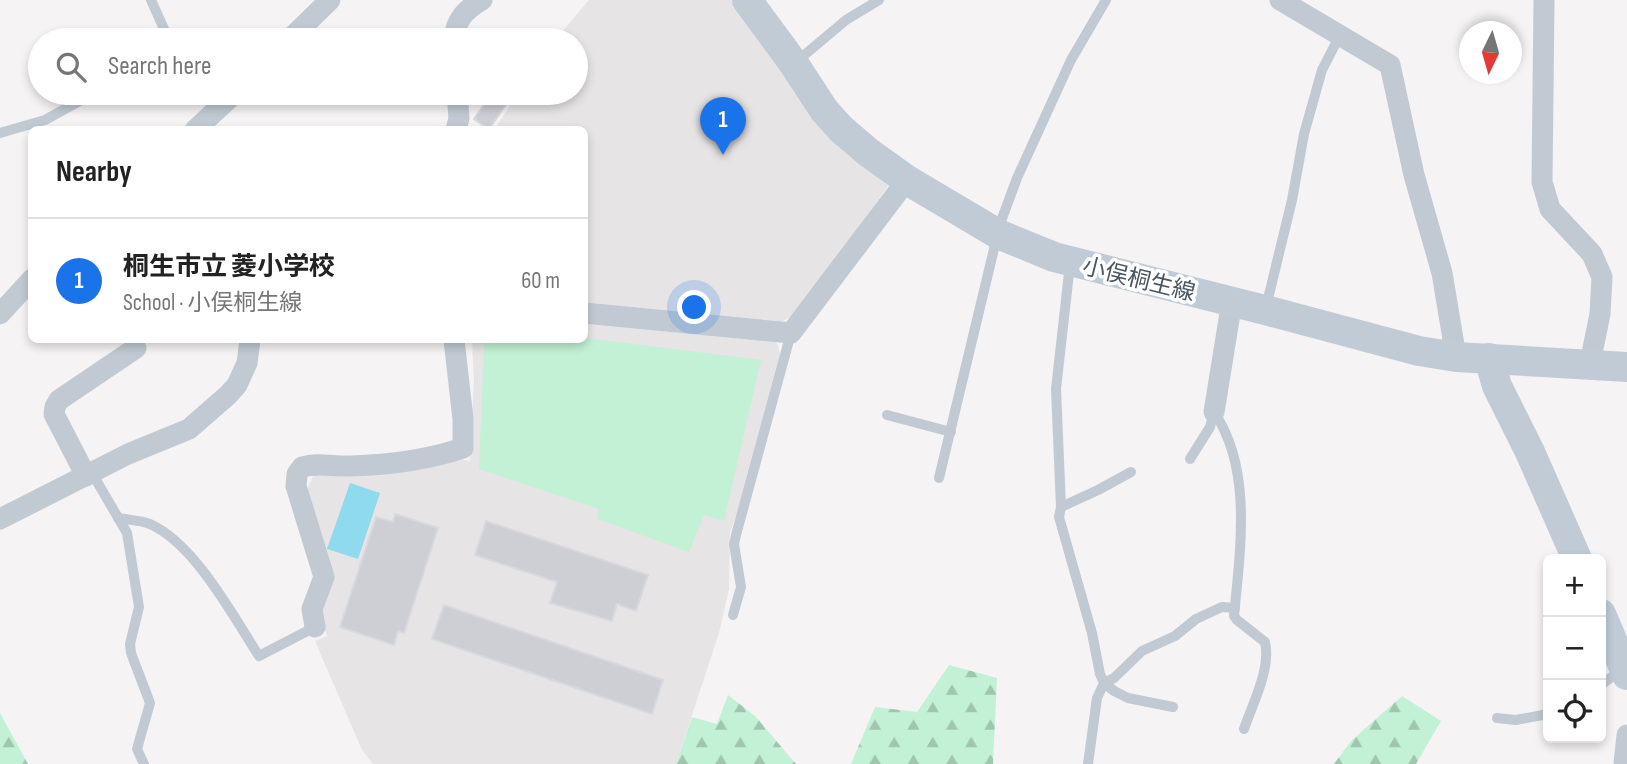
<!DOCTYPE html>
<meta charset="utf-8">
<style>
body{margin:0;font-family:"Sofia Sans Condensed","Noto Sans JP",sans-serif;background:#f6f6f6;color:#222}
.controls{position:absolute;right:21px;bottom:21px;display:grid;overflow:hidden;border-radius:10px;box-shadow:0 4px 10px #0003}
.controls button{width:63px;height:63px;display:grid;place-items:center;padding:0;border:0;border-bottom:2px solid #e0e0e0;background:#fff;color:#222;font:35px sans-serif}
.compass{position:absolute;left:1459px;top:21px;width:63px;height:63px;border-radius:50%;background:#fff;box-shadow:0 4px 10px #0003;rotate:185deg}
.you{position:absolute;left:695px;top:308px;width:24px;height:24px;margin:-18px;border:5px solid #fff;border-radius:50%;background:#1a73e8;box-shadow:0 0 0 10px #1a73e833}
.badge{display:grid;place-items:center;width:46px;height:46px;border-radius:50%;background:#1a73e8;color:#fff;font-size:23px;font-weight:700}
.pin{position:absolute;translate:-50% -58px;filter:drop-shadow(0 2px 4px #0008)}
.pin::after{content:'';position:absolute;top:37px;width:24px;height:21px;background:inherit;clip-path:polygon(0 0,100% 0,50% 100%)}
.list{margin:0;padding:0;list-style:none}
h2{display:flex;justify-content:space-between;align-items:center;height:91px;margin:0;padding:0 28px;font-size:30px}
h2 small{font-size:23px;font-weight:400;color:#767676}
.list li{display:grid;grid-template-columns:46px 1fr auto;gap:21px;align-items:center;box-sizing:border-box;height:126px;padding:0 28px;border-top:2px solid #e0e0e0}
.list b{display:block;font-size:26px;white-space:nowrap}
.list p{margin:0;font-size:23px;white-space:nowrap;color:#767676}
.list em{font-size:23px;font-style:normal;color:#767676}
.icon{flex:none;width:38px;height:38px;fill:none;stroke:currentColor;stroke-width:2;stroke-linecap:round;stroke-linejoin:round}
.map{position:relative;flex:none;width:1627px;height:764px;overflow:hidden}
.search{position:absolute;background:#fff;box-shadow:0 4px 10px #0003;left:28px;top:28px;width:560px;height:77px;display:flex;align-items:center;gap:18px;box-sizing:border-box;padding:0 24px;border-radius:38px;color:#767676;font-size:26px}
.panel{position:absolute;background:#fff;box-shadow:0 4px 10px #0003;left:28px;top:126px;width:560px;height:217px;border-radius:10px}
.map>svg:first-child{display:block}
.education{fill:#e6e4e5}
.forest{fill:url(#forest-firs)}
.pitch{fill:#c3f1d5}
.water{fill:#90daee}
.building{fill:#cdcfd5;stroke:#d7d9de;stroke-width:2}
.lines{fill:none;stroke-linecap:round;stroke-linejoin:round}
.lane{stroke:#c1cad2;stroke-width:10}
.street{stroke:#c1cad2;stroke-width:21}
.secondary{stroke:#c1cbd6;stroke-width:30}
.labels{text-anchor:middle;stroke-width:7;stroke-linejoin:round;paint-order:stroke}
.street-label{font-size:23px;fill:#4a5661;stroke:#fff}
</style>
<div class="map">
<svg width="1627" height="764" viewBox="0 0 1627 764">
<defs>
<pattern id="forest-firs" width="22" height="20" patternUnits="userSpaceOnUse" patternTransform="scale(1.75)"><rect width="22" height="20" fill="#c3f1d5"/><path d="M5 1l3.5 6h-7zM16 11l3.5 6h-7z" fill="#a0c6b0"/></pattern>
</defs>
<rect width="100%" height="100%" fill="#f5f3f3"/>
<g class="education">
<polygon points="589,0 731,0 785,73 886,175 888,186 810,296 790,317 781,322 585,308 584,130 494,130 518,93 576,93 576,40 555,40"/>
<polygon points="585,320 769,339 777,343 781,356 738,510 730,532 729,589 719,633 676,764 373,764 362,750 315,641 327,636 320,614 306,492 315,472 451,457 470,461 474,379 472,340 584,340"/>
</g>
<g class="forest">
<polygon points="949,665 997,678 993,764 851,764 875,707 917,712"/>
<polygon points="728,695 755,716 796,764 676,764 692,717 717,724"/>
<polygon points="1402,696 1441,721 1416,764 1334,764 1351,741"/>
<polygon points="0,713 28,764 0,764"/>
</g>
<polygon class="pitch" points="585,338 761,360 724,521 704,515 689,552 597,519 599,509 479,469 484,346 486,340 584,340"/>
<polygon class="water" points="350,483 380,493 358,559 327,549"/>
<g class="building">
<polygon points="492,93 514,93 489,129 474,119"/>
<polygon points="395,514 438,528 404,633 398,631 394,645 340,627 376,517 393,522"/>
<polygon points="486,521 648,575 636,611 617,604 612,621 550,603 557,582 475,555"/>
<polygon points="444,605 663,680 652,714 432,639"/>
</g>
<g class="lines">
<g class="lane">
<polyline points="151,0 169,40"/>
<polyline points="306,23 316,40"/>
<polyline points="796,62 846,20 879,0"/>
<polyline points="0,133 45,120 94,93"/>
<polyline points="1070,264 1056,389 1061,507 1059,517 1092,633 1100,674 1104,683 1114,691 1128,698 1173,707"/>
<polyline points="1266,307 1292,200 1304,134 1322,70 1340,35"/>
<path d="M 1214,412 C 1253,469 1240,551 1234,616 L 1237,620 L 1265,642 C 1271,669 1253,703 1244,729"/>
<polyline points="887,415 951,432"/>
<polyline points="1190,459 1210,427 1214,412"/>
<polyline points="92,473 127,533 139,607 130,644 131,653 150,703 137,749 144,764"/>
<polyline points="939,478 1000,224 1017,178 1071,60 1106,0"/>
<polyline points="1061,507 1098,490 1131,472"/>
<path d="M 118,518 C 128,520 140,520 150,524 C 195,544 233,616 259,656 L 315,627"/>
<polyline points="733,615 741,587 734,544 736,535 791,333"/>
<polyline points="1601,685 1621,670"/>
<polyline points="1497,718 1516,720 1548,714"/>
<polyline points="1088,764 1097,698 1104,683 1114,678 1142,651 1175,636 1196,619 1222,607 1235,608"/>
</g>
<g class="street">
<polyline points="1280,0 1390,65 1414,175 1442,273 1456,357"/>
<polyline points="1544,0 1542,182 1550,209 1592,254 1602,277 1600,314 1590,363"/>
<polyline points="289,40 330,0"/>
<path d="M 454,40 C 455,20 465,10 482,0"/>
<polyline points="195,130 235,93"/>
<polyline points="456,130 459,118 457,93"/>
<polyline points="584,313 791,333 907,180"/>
<polyline points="0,314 32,279"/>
<polyline points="1214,412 1232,301"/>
<polyline points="86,476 54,414 55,407 59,400 136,348"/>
<polyline points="0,519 128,454 189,429 228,395 237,385 247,363 250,340"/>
<path d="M 315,627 L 312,609 L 324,577 L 296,486 L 297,474 L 302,467 C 318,462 334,467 351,466 C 389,465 427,460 463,448 L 463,419 L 454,340"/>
<polyline points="1624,764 1627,735"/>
</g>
<g class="secondary">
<polyline points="747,0 794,64 824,110 841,129 868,152 907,180 998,234 1054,257 1265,310 1419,351 1456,357 1627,367"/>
<polyline points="1489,358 1497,386 1530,452 1577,559"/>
<polyline points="1601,614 1627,675"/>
</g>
</g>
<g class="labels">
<g class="street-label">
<text transform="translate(1139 279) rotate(14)" y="8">小俣桐生線</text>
</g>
</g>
</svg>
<div class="controls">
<button>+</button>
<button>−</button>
<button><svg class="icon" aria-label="locate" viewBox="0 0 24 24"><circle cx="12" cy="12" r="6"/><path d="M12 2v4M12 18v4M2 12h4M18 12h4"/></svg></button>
</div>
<svg class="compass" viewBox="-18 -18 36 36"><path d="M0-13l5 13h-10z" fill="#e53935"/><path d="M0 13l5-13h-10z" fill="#767676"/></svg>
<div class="you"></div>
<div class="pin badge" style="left:723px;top:155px">1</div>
<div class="search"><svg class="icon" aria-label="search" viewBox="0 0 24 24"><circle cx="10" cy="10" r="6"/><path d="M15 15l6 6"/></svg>Search here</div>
<section class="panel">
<h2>Nearby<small></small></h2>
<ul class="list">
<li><span class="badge">1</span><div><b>桐生市立 菱小学校</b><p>School · 小俣桐生線</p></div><em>60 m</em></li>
</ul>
</section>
</div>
